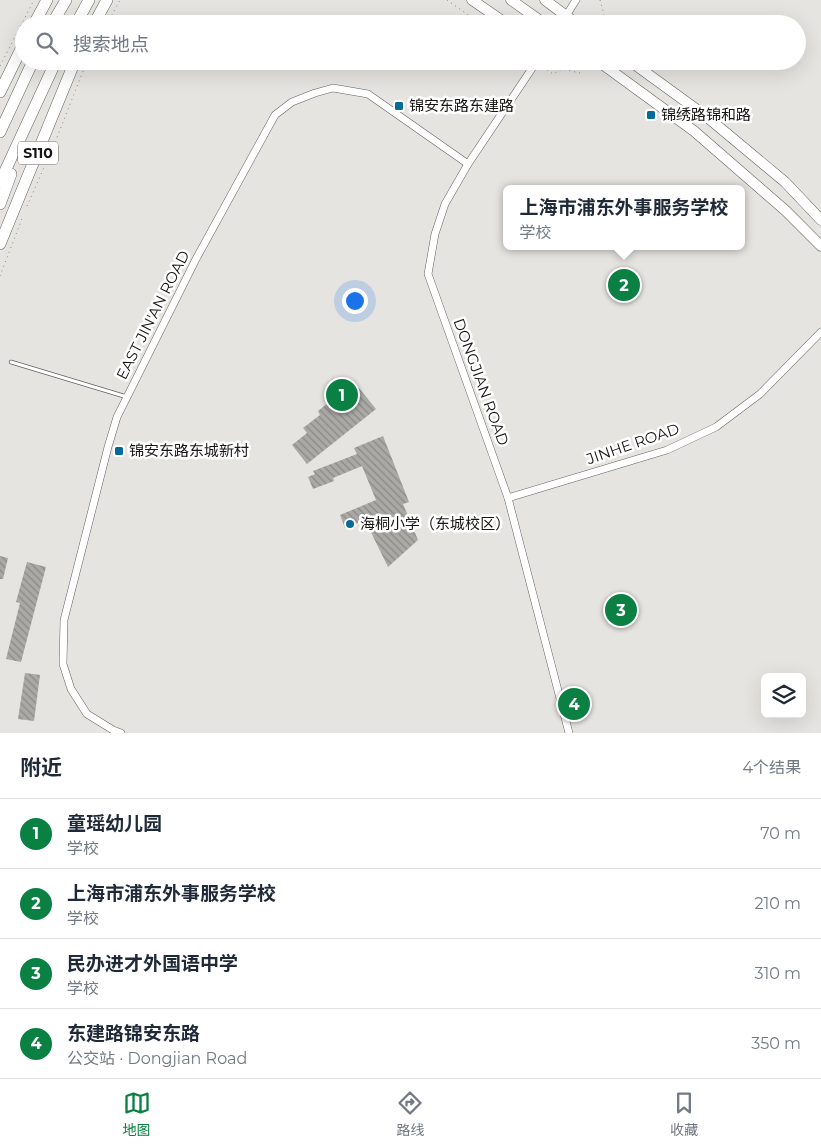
<!DOCTYPE html>
<html lang="zh">
<meta charset="utf-8">
<style>
body{margin:0;font-family:Montserrat,"Noto Sans SC",sans-serif;background:#f6f6f7;color:#1f2937}
.controls{position:absolute;right:15px;bottom:15px;display:grid;overflow:hidden;border-radius:8px;box-shadow:0 5px 20px #0002}
.controls button{width:45px;height:45px;display:grid;place-items:center;padding:0;border:0;border-bottom:1px solid #e0e1e3;background:#fff;color:#1f2937;font:25px sans-serif}
.you{position:absolute;left:354px;top:300px;width:18px;height:18px;margin:-12px;border:4px solid #fff;border-radius:50%;background:#1a73e8;box-shadow:0 0 0 8px #1a73e833}
.badge{display:grid;place-items:center;width:32px;height:32px;border-radius:50%;background:#0b8043;color:#fff;font-size:16px;font-weight:700}
.pin{position:absolute;translate:-50% -50%;border:2px solid #fff;box-shadow:0 1px 5px #0006}
.popup{position:absolute;left:503px;top:185px;width:242px;height:65px;box-sizing:border-box;display:grid;place-content:center;border-radius:8px;background:#fff;filter:drop-shadow(0 1px 4px #0005);font-size:16px;white-space:nowrap;color:#747a83}
.popup b{font-size:19px;color:#1f2937}
.popup::after{content:'';position:absolute;left:50%;top:100%;margin-left:-10px;border:10px solid transparent;border-top-color:#fff}
.list{margin:0;padding:0;list-style:none}
h2{display:flex;justify-content:space-between;align-items:center;height:65px;margin:0;padding:0 20px;font-size:21px}
h2 small{font-size:16px;font-weight:400;color:#747a83}
.list li{display:grid;grid-template-columns:32px 1fr auto;gap:15px;align-items:center;box-sizing:border-box;height:70px;padding:0 20px;border-top:1px solid #e0e1e3}
.list b{display:block;font-size:19px;white-space:nowrap}
.list p{margin:0;font-size:16px;white-space:nowrap;color:#747a83}
.list em{font-size:16px;font-style:normal;color:#747a83}
.icon{flex:none;width:28px;height:28px;fill:none;stroke:currentColor;stroke-width:2;stroke-linecap:round;stroke-linejoin:round}
.map{position:relative;flex:none;width:821px;height:733px;overflow:hidden}
.search{position:absolute;background:#fff;box-shadow:0 5px 20px #0002;left:15px;right:15px;top:15px;height:55px;display:flex;align-items:center;gap:12px;box-sizing:border-box;padding:0 18px;border-radius:28px;color:#747a83;font-size:19px}
.sheet{height:345px;background:#fff}
nav{display:flex;justify-content:space-around;align-items:center;box-sizing:border-box;height:70px;border-top:1px solid #e0e1e3;background:#fff;font-size:14px;color:#747a83}
nav a{display:grid;justify-items:center;gap:2px}
nav .on{color:#0b8043}
.map>svg:first-child{display:block}
.building{fill:url(#building-back-hatch)}
.lines{fill:none;stroke-linecap:round;stroke-linejoin:round}
.service-casing{stroke:#64625f;stroke-width:4.5}
.minor-casing{stroke:#64625f;stroke-width:8}
.secondary-casing{stroke:#64625f;stroke-width:11}
.primary-casing{stroke:#64625f;stroke-width:12}
.trunk-casing{stroke:#64625f;stroke-width:12}
.path{stroke:#8a8886;stroke-width:1;stroke-dasharray:1 4;stroke-linecap:butt}
.service{stroke:#fff;stroke-width:3}
.minor{stroke:#fff;stroke-width:7}
.secondary{stroke:#fff;stroke-width:10}
.primary{stroke:#fff;stroke-width:11}
.trunk{stroke:#fff;stroke-width:11}
.poi-dot{fill:#026b99;stroke:#fff;stroke-width:2}
.labels{text-anchor:middle;stroke-width:5;stroke-linejoin:round;paint-order:stroke}
.shield{fill:#fff;stroke:#5d5c5b;stroke-width:1}
.shield-label{font-size:14px;font-weight:bold;fill:#171615}
.poi-label{font-size:15px;fill:#171615;stroke:#fff;text-anchor:start}
.street-label{font-size:15px;fill:#171615;stroke:#fff}
</style>
<div class="map">
<svg width="821" height="733" viewBox="0 0 821 733">
<defs>
<pattern id="building-back-hatch" width="6" height="6" patternUnits="userSpaceOnUse" patternTransform="scale(1.25)"><rect width="6" height="6" fill="#aaa9a6"/><path d="M-1 5l2 2M0 0l6 6M5-1l2 2" fill="none" stroke="#898986"/></pattern>
</defs>
<rect width="100%" height="100%" fill="#e6e4e1"/>
<g class="building">
<polygon points="354,382 376,409 307,464 292,445 307,433 303,428 320,415 318,411"/>
<polygon points="383,436 409,502 403,504 418,540 388,567 365,520 345,528 340,515 376,500 362,466 333,478 334,481 313,489 308,477 315,474 313,471 357,454 354,448"/>
<polygon points="0,556 8,558 3,579 0,579"/>
<polygon points="27,562 46,567 21,662 6,659 20,603 16,602"/>
<polygon points="25,673 40,675 34,721 18,719"/>
</g>
<g class="lines">
<g class="service-casing">
<polyline id="service" points="11,362 127,397"/>
</g>
<g class="minor-casing">
<g id="minor">
<polyline points="561,24 576,0"/>
<polyline points="537,61 468,164 445,204 435,234 428,274 508,498 569,733"/>
<polyline points="508,498 667,450 716,427 760,394 821,332"/>
<polyline points="121,733 113,730 87,714 71,689 63,664 64,620 108,447 117,417 196,259 275,115 292,102 315,93 333,88 368,94 468,164"/>
</g>
</g>
<g class="secondary-casing">
<g id="secondary">
<polyline points="472,0 507,24"/>
<polyline points="511,0 545,24"/>
<polyline points="545,0 577,24"/>
<polyline points="598,61 694,131 786,211 821,246"/>
<polyline points="630,61 707,117 785,182 821,220"/>
</g>
</g>
<g class="primary-casing">
<g id="primary">
<polyline points="34,24 47,0"/>
<polyline points="94,24 107,0"/>
<polyline points="0,92 24,43"/>
<polyline points="0,244 75,61"/>
</g>
</g>
<g class="trunk-casing">
<g id="trunk">
<polyline points="52,24 66,0"/>
<polyline points="76,24 89,0"/>
<polyline points="0,132 33,61"/>
<polyline points="0,182 56,61"/>
<polyline points="0,204 11,174"/>
</g>
</g>
<g class="path">
<polyline points="447,0 481,24"/>
<polyline points="600,0 605,18 609,24"/>
<polyline points="515,19 523,24"/>
<polyline points="107,24 120,0"/>
<polyline points="0,66 34,0"/>
<polyline points="543,67 553,74 562,69 580,73 588,63"/>
<polyline points="27,206 56,140 87,61"/>
<polyline points="0,276 23,216"/>
</g>
<use href="#service" class="service"/>
<use href="#minor" class="minor"/>
<use href="#secondary" class="secondary"/>
<use href="#primary" class="primary"/>
<use href="#trunk" class="trunk"/>
</g>
<g class="poi-dot">
<rect x="394" y="101" width="10" height="10" rx="2.5"/>
<rect x="646" y="110" width="10" height="10" rx="2.5"/>
<rect x="114" y="446" width="10" height="10" rx="2.5"/>
<circle cx="350" cy="524" r="5"/>
</g>
<g class="labels">
<rect class="shield" x="18" y="141.5" width="40" height="23" rx="4"/>
<g class="shield-label">
<text x="38" y="158">S110</text>
</g>
<g class="poi-label">
<text x="409" y="111">锦安东路东建路</text>
<text x="661" y="120">锦绣路锦和路</text>
<text x="129" y="456">锦安东路东城新村</text>
<text x="360" y="529">海桐小学（东城校区）</text>
</g>
<g class="street-label">
<text transform="translate(153 315) rotate(-63)" y="5">EAST JIN'AN ROAD</text>
<text transform="translate(481 382) rotate(70)" y="5">DONGJIAN ROAD</text>
<text transform="translate(633 444) rotate(-19)" y="5">JINHE ROAD</text>
</g>
</g>
</svg>
<div class="controls">
<button><svg class="icon" aria-label="layers" viewBox="0 0 24 24"><path d="M12 4l9 5-9 5-9-5zM3 14l9 5 9-5"/></svg></button>
</div>
<div class="you"></div>
<div class="pin badge" style="left:342px;top:395px">1</div>
<div class="pin badge" style="left:624px;top:285px">2</div>
<div class="popup"><b>上海市浦东外事服务学校</b>学校</div>
<div class="pin badge" style="left:621px;top:610px">3</div>
<div class="pin badge" style="left:574px;top:704px">4</div>
<div class="search"><svg class="icon" aria-label="search" viewBox="0 0 24 24"><circle cx="10" cy="10" r="6"/><path d="M15 15l6 6"/></svg>搜索地点</div>
</div>
<section class="sheet">
<h2>附近<small>4个结果</small></h2>
<ul class="list">
<li><span class="badge">1</span><div><b>童瑶幼儿园</b><p>学校</p></div><em>70 m</em></li>
<li><span class="badge">2</span><div><b>上海市浦东外事服务学校</b><p>学校</p></div><em>210 m</em></li>
<li><span class="badge">3</span><div><b>民办进才外国语中学</b><p>学校</p></div><em>310 m</em></li>
<li><span class="badge">4</span><div><b>东建路锦安东路</b><p>公交站 · Dongjian Road</p></div><em>350 m</em></li>
</ul>
</section>
<nav>
<a class="on"><svg class="icon" aria-label="map" viewBox="0 0 24 24"><path d="M3 6l6-2 6 2 6-2v14l-6 2-6-2-6 2zM9 4v14M15 6v14"/></svg>地图</a>
<a><svg class="icon" aria-label="directions" viewBox="0 0 24 24"><path d="M12 3l9 9-9 9-9-9zM9 14v-3h6M13 9l2 2-2 2"/></svg>路线</a>
<a><svg class="icon" aria-label="saved" viewBox="0 0 24 24"><path d="M7 4h10v16l-5-4-5 4z"/></svg>收藏</a>
</nav>
